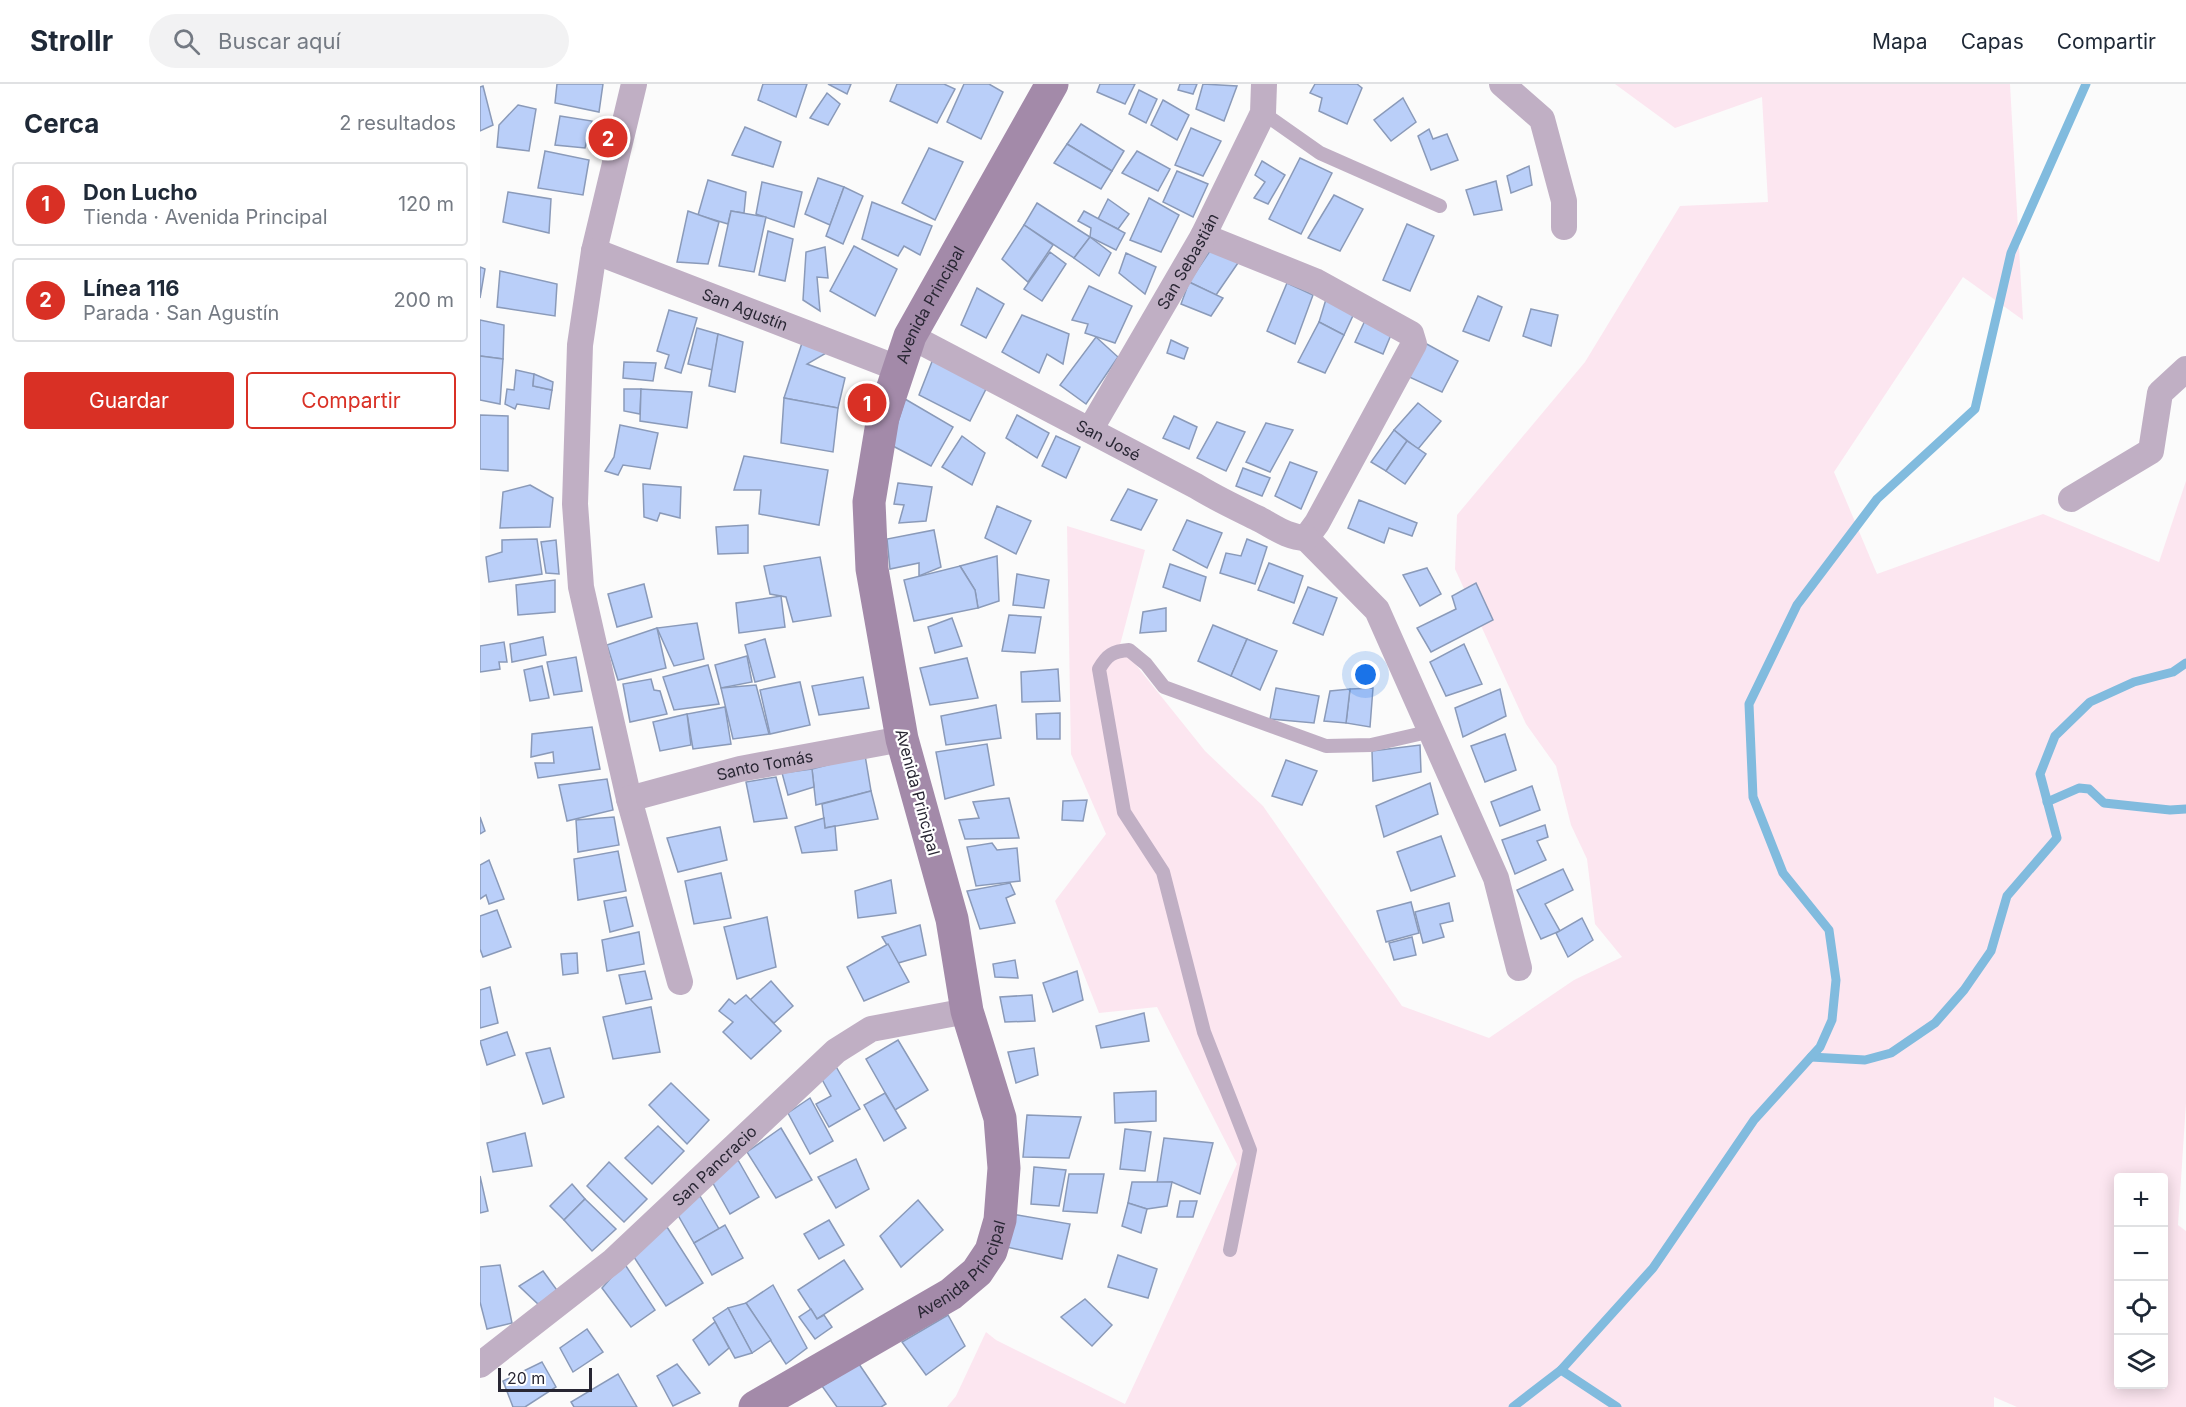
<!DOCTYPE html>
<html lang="es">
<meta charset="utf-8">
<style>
body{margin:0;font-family:Inter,sans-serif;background:#f2f2f3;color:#1f2937}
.controls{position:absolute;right:18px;bottom:18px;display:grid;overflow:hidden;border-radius:6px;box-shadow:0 3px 15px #0003}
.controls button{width:54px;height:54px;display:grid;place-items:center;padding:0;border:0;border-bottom:2px solid #e0e1e3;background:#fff;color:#1f2937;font:30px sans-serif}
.scale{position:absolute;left:18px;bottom:15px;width:94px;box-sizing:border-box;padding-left:6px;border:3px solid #282633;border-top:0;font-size:16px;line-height:21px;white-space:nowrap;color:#282633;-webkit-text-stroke:4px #fff;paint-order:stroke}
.you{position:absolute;left:886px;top:591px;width:21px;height:21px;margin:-15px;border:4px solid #fff;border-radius:50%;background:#1a73e8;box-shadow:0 0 0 9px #1a73e833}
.badge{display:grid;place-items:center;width:39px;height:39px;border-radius:50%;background:#d93025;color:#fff;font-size:20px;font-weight:700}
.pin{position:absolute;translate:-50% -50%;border:3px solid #fff;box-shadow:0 2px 6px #0006}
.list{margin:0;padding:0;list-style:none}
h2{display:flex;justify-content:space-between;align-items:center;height:78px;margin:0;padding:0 24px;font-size:26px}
h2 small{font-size:20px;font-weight:400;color:#747a83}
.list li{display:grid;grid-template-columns:39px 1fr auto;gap:18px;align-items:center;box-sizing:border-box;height:84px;margin:0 12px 12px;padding:0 12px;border:2px solid #e0e1e3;border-radius:6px}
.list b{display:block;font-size:22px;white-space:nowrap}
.list p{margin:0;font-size:20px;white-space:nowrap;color:#747a83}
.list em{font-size:20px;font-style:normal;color:#747a83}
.actions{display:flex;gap:12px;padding:18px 24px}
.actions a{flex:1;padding:14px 0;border:2px solid #d93025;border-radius:6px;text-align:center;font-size:21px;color:#d93025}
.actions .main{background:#d93025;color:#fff}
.icon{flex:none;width:33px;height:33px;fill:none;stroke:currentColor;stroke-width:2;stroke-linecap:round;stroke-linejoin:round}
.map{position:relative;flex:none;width:1706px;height:1323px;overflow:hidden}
header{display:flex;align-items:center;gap:36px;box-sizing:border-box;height:84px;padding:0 30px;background:#fff;border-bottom:2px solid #e0e1e3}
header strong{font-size:28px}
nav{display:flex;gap:33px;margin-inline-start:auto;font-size:21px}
.search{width:420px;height:54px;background:#f2f2f3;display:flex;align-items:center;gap:15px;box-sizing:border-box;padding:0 21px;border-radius:33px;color:#747a83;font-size:22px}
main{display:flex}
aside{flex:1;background:#fff}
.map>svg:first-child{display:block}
.green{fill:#fce6f0;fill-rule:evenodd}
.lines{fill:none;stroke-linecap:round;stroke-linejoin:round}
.stream{stroke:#81bbde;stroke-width:9}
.building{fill:#bacff9;stroke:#8a9ab9;stroke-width:1.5}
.lane{stroke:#c0afc4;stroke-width:14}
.street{stroke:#c0afc4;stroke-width:26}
.secondary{stroke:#a38aa9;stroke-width:33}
.labels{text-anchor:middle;stroke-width:4.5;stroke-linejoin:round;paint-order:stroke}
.street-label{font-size:16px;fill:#282633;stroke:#fff}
</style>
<header>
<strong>Strollr</strong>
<div class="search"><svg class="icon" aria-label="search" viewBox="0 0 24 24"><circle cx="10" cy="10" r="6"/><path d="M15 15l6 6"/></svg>Buscar aquí</div>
<nav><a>Mapa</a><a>Capas</a><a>Compartir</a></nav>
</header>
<main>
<aside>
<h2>Cerca<small>2 resultados</small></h2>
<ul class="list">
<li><span class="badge">1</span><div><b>Don Lucho</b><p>Tienda · Avenida Principal</p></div><em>120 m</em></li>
<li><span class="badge">2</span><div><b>Línea 116</b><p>Parada · San Agustín</p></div><em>200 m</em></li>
</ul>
<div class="actions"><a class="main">Guardar</a><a>Compartir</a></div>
</aside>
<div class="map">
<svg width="1706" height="1323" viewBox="0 0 1706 1323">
<rect width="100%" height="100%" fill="#fbfbfb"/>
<path class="green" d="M 1135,0 L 1530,0 L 1543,236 L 1483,193 L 1354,388 L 1397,490 L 1563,430 L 1679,478 L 1706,397 L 1706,1019 L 1698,1141 L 1706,1147 L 1706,1323 L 1537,1323 L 1514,1313 L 1514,1323 L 467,1323 L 476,1312 L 506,1248 L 516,1256 L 645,1320 L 757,1080 L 677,923 L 619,929 L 575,817 L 626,750 L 591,670 L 587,442 L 665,466 L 640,561 L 725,667 L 783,722 L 922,922 L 1009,954 L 1094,896 L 1142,873 L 1115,840 L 1107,775 L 1091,741 L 1076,682 L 1046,640 L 975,485 L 977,431 L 1105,278 L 1200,122 L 1288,118 L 1282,13 L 1195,44 ZM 1638,1094 L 1684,1094 L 1684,1300 L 1638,1300 Z"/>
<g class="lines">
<g class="stream">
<polyline points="1567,718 1599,704 1609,705 1624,719 1690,726 1706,725"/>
<polyline points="1331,973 1385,976 1411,969 1455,939 1484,906 1511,867 1527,812 1577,754 1560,690 1575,652 1610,618 1654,598 1693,588 1706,579"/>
<polyline points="1081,1286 1137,1323"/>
<polyline points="1033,1323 1081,1286 1173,1184 1274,1036 1340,963 1352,936 1356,896 1349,846 1303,789 1273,713 1269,620 1317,521 1397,415 1495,325 1531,169 1606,0"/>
</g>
</g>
<g class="building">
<polygon points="77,0 123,0 119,28 75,19"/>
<polygon points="283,0 327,0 316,33 278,16"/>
<polygon points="348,0 371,0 367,10"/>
<polygon points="417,0 464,0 475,5 457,39 410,17"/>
<polygon points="484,0 509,0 523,8 501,55 467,38"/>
<polygon points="620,0 655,0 645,20 617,8"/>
<polygon points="700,0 717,0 713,10 698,6"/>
<polygon points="723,0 757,2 744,37 716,25"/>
<polygon points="835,0 877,0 882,4 867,40 839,27 842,14 830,9"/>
<polygon points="3,2 13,41 0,47 0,3"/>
<polygon points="659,6 677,15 666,39 649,30"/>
<polygon points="347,9 360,20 348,41 330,34"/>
<polygon points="923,14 936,38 911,57 894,36"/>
<polygon points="683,16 709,31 697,56 671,41"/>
<polygon points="38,21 56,25 49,67 17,63 19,41"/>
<polygon points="80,32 112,37 105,64 75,61"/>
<polygon points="601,40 644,67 632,87 587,60"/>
<polygon points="265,43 301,58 293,83 252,71"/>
<polygon points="711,44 741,57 723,92 695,81"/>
<polygon points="949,45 953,55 967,50 978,76 951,86 938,52"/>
<polygon points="587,60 632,87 621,105 574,79"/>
<polygon points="449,64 483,78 455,136 422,119"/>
<polygon points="65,67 109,76 103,111 58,104"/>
<polygon points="657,67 690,85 678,107 642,89"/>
<polygon points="820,74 852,89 821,150 789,135"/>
<polygon points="782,77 805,91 788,120 774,114 785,98 775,91"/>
<polygon points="1049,82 1052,101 1031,109 1027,92"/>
<polygon points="697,87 728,100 713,133 683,118"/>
<polygon points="338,94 364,103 350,141 325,130"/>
<polygon points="228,96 266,108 264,129 251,127 248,140 218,131"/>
<polygon points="1016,97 1022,126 994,131 986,106"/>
<polygon points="282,98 322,108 314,143 276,130"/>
<polygon points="364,103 383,112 363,160 346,152"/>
<polygon points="28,108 71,115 69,149 23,138"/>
<polygon points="854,111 883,125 860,167 828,154"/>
<polygon points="669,114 699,131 681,168 650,156"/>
<polygon points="628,115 649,130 638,145 618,135"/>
<polygon points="392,118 452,142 440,171 424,162 418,172 382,155"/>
<polygon points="557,119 610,153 594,174 544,141"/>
<polygon points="208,127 239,138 228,180 197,178"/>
<polygon points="251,127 286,133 274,188 239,182"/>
<polygon points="604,127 645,149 636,166 610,153 611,144 598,137"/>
<polygon points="927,140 954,152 930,207 903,196"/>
<polygon points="544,141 573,161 548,198 522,175"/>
<polygon points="288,147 313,155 305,197 279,191"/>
<polygon points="610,153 631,169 619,192 594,174"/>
<polygon points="374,162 417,185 395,232 350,207"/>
<polygon points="345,163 348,194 337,193 340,227 323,216 326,168"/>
<polygon points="732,164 760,176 736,211 709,198"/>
<polygon points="570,168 586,180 562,217 544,205"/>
<polygon points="646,169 676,183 665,210 639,189"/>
<polygon points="0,183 5,185 0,214"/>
<polygon points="20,187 77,200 75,232 17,223"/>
<polygon points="709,198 743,214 731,232 701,220"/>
<polygon points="807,199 833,211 815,260 787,247"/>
<polygon points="609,202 652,222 635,259 605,249 608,240 592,236"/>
<polygon points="497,204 524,220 506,254 481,241"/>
<polygon points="847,212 876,225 864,251 839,238"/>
<polygon points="998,212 1022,223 1009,257 983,247"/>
<polygon points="1051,225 1078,231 1071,262 1043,252"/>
<polygon points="189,226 217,234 201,289 185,284 189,271 177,267"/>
<polygon points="888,230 913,246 903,270 875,258"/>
<polygon points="542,231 589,250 583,280 567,270 559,289 522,268"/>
<polygon points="0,236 24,241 23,275 0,272"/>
<polygon points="839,238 864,251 845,289 818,278"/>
<polygon points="217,244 238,250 233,286 208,280"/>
<polygon points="238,250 263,258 255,308 229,302"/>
<polygon points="616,253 638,273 606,320 580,301"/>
<polygon points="691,256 708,264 704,275 687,269"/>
<polygon points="943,258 978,277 962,308 927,292"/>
<polygon points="322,259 348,268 327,280 365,294 358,324 304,314"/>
<polygon points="0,272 23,275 20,320 0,316"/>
<polygon points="453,275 506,305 490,337 439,311"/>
<polygon points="144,278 176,279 173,297 143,294"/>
<polygon points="36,286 54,290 53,302 72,306 69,325 37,320 35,325 25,320 27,305 34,306"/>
<polygon points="54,290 73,298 72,306 53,302"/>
<polygon points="144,305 161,305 160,330 144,327"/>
<polygon points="161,305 212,308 207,344 160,337"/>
<polygon points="304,314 358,324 353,368 301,359"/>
<polygon points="425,315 473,343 451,382 411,361"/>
<polygon points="938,319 961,337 938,365 914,346"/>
<polygon points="0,331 28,332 28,387 0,385"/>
<polygon points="537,331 569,349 557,374 526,354"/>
<polygon points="694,332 717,343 709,365 683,354"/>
<polygon points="737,338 765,348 746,387 717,374"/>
<polygon points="786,339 813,346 790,388 766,378"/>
<polygon points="140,341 178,349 170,385 143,381 138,391 125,387 134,373"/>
<polygon points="914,346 927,357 906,387 891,378"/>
<polygon points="482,352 505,369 492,401 462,383"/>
<polygon points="576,352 600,363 586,394 562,382"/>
<polygon points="927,357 946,370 925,400 906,387"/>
<polygon points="264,372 348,386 339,441 279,430 281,406 254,406"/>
<polygon points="810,378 837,388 821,425 795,412"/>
<polygon points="763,384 790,394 782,412 756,402"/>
<polygon points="418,399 452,403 446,437 419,439 424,421 414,420"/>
<polygon points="163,400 201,403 200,434 180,429 177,437 164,433"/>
<polygon points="50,401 73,414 70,443 20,444 23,408"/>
<polygon points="648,405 677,416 661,446 631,436"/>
<polygon points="879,416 937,439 932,452 909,444 904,459 868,444"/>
<polygon points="517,422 551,437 536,470 505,454"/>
<polygon points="707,436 742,449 727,484 693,466"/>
<polygon points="268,441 268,469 238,470 236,443"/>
<polygon points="454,446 461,483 439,492 439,479 410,485 407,455"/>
<polygon points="57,455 62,490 9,498 6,473 22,468 22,456"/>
<polygon points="767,455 787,463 775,500 740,489 746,469 761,472"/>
<polygon points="76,456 79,490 66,489 61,458"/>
<polygon points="517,472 519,517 498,524 495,506 480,482"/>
<polygon points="340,473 351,532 313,538 306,513 290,510 284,482"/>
<polygon points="789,479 823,492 814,519 778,506"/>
<polygon points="690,480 726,493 720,517 683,503"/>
<polygon points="480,482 495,506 498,524 434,537 424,496"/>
<polygon points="947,484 961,510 940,522 923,491"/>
<polygon points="537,490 569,496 564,524 533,521"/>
<polygon points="75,496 75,528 38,531 36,501"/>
<polygon points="996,499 1013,536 951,568 937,544 976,525 972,512"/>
<polygon points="164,500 172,533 137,543 128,510"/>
<polygon points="828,503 857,514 843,551 813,539"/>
<polygon points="301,512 305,543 259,549 256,519"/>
<polygon points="686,524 686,547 660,549 663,528"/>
<polygon points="529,531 561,533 555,569 522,567"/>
<polygon points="472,534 482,562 455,569 448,543"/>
<polygon points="217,539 224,575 194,582 177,544"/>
<polygon points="733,541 767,555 751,592 718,577"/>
<polygon points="177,544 186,584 138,596 127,561"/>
<polygon points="63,553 66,571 32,578 30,560"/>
<polygon points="285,555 295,593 275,598 265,561"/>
<polygon points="767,555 797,567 780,606 751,592"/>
<polygon points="24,558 27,578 19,578 20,585 0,588 0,562"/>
<polygon points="984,560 1002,600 966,612 950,578"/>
<polygon points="267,572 272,598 241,604 235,581"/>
<polygon points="96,573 102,607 74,611 67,578"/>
<polygon points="487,574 498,614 450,621 440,584"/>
<polygon points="228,581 239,620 194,626 183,593"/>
<polygon points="62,582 69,614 50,617 44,586"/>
<polygon points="578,585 580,617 542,618 541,588"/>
<polygon points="383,593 389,624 339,631 332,602"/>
<polygon points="171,595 174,606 180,607 187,630 150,638 143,600"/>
<polygon points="320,598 330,641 290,650 280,606"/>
<polygon points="276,601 289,650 253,655 241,604"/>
<polygon points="796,604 839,612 834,639 790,635"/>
<polygon points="893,604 890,643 866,639 870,605"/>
<polygon points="870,605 866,639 844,637 850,607"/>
<polygon points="1020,605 1026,632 983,653 975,624"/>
<polygon points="516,621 521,654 466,661 461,632"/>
<polygon points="245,623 251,660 213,665 207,630"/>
<polygon points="580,629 580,655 557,655 556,630"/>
<polygon points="207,630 211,661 180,667 173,638"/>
<polygon points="112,643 120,685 58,694 55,679 74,679 73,668 51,673 52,650"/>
<polygon points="1025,650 1036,686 1005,698 991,662"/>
<polygon points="507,660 514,701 465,715 456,668"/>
<polygon points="940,661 941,688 893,697 892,667"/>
<polygon points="385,671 391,707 336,721 332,685"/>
<polygon points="806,676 837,687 822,721 792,712"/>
<polygon points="332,685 334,703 308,711 302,689"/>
<polygon points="296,693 307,734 274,738 266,698"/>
<polygon points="127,695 133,726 87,737 79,701"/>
<polygon points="950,699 958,730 904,753 896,722"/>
<polygon points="1052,702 1060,726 1020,742 1011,718"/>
<polygon points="391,707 398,735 345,744 342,720"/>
<polygon points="529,714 539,754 485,755 479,736 499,734 493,718"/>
<polygon points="607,716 603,737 582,736 583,717"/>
<polygon points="0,733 5,747 0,750"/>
<polygon points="134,733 139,761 98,768 96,736"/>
<polygon points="344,734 345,744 355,742 357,766 322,769 315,743"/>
<polygon points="1065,741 1068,753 1057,757 1066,776 1035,790 1022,756"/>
<polygon points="240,743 247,776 198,788 187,754"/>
<polygon points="961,752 975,792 931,807 917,768"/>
<polygon points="512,759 517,766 537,764 540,797 496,802 487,763"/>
<polygon points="138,767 146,807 98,816 94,775"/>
<polygon points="9,776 24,815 9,820 6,811 0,815 0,781"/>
<polygon points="1083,785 1093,806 1065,820 1080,847 1061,855 1037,806"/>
<polygon points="241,789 251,834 214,840 205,797"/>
<polygon points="411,796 416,829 378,834 375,807"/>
<polygon points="530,799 535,810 526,814 535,839 500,845 487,807"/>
<polygon points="146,813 153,842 130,848 124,817"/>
<polygon points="931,818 939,849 906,858 897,827"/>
<polygon points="969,819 973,837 960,840 964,853 943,859 935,828"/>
<polygon points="17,826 31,863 3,873 0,865 0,832"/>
<polygon points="287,833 296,883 257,895 244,843"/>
<polygon points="1102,834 1113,856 1088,873 1076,849"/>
<polygon points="440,841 446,871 418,879 402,853"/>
<polygon points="159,848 164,880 127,887 122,856"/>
<polygon points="932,853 936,871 914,876 909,859"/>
<polygon points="408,860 429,898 384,917 367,883"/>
<polygon points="97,869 98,889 83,891 81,870"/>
<polygon points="535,876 538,894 515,893 513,880"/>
<polygon points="165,887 172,915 146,920 139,891"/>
<polygon points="597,887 603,916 573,928 563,899"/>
<polygon points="291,897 313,922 294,939 270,916"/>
<polygon points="10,903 18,939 0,944 0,906"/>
<polygon points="266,911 301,947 271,975 243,948 253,938 239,927 249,915 255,920"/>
<polygon points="552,911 555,937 525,938 520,913"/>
<polygon points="171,923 180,968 133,975 123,933"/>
<polygon points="664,929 669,957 621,964 616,942"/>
<polygon points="27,948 35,971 7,981 0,957"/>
<polygon points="418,956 448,1006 415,1026 386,975"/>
<polygon points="70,964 84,1013 63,1020 46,969"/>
<polygon points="554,964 558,991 536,999 528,968"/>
<polygon points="354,979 380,1025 349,1043 336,1020 351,1012 338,988"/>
<polygon points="191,999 229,1036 207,1060 169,1021"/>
<polygon points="676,1007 676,1037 635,1039 634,1009"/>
<polygon points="405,1009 426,1044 404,1057 384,1021"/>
<polygon points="330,1014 353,1057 330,1070 308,1029"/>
<polygon points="547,1031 601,1033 589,1074 543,1073"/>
<polygon points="178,1042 204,1067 172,1100 145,1074"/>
<polygon points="301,1044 332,1096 296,1114 267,1068"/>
<polygon points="645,1045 671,1048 665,1087 640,1085"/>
<polygon points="45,1049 52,1082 13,1088 7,1059"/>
<polygon points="684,1054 733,1059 720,1110 692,1098 677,1099"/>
<polygon points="376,1075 389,1105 356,1124 338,1093"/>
<polygon points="258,1076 279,1113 250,1130 229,1092"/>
<polygon points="129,1078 167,1115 144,1138 107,1102"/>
<polygon points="554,1083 586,1086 579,1122 551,1120"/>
<polygon points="589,1090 624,1090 617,1129 583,1127"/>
<polygon points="0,1092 8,1127 0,1129"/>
<polygon points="652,1098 692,1098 687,1122 667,1125 648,1119"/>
<polygon points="92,1100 105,1115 84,1136 70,1122"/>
<polygon points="220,1112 239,1145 214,1159 195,1126"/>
<polygon points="105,1115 136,1145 112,1167 84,1136"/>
<polygon points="438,1116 463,1146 421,1183 400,1152"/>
<polygon points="700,1117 717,1117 713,1133 697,1133"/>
<polygon points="648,1119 667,1125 661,1149 642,1142"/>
<polygon points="531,1130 590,1140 582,1175 522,1162"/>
<polygon points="349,1136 364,1161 339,1175 324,1150"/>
<polygon points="245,1141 263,1174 232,1191 214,1159"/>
<polygon points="187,1143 223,1199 186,1222 150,1167"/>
<polygon points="638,1171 677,1185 668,1214 628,1203"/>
<polygon points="364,1176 383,1205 337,1235 318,1206"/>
<polygon points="144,1179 175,1226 151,1243 122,1204"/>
<polygon points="20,1181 32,1239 7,1245 0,1218 0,1183"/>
<polygon points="63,1187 79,1209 58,1220 39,1202"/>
<polygon points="293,1201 327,1264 306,1280 266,1219"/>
<polygon points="605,1215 632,1241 612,1262 581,1233"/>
<polygon points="266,1219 291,1256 272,1269 248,1224"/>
<polygon points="248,1224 272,1269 255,1274 233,1234"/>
<polygon points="331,1225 337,1235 344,1231 352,1243 335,1255 319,1233"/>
<polygon points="468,1231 485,1262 446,1291 422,1258"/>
<polygon points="235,1238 249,1264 229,1281 213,1256"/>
<polygon points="107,1245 123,1268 93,1288 80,1264"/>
<polygon points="62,1278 76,1303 45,1323 33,1323 23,1297"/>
<polygon points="197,1280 220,1309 193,1322 177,1292"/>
<polygon points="379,1280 406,1320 401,1323 357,1323 342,1302"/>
<polygon points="138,1290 157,1323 94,1323 91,1318"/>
</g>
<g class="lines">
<g class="lane">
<polyline points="783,29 840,69 960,122"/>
<path d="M 750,1166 L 770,1066 L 724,948 L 683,788 L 644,728 L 619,585 C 627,571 633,567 649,566 L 666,580 L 684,603 L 846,662 L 891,661 L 952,647"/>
</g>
<g class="street">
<polyline points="154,0 114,167 100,261 95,420 101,503 149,715 200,898"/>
<polyline points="1022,0 1062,35 1084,117 1084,143"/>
<polyline points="723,152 835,197 931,250 934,260 837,439 826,454 897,526 1016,794 1039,884"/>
<path id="s1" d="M 114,167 L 417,284"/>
<path id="s2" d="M 430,252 L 716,402 C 737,415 757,424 779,435 C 796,444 807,453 826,454"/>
<path id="s3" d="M 610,346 L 723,152 L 783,29 L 784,0"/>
<polyline points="1591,415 1671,367 1680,309 1706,285"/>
<path id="s4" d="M 149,715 L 260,685 L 422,655"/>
<path id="s5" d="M 0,1281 L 133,1177 L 356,967 L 391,945 L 487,927"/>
</g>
<path class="secondary" id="s6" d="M 275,1323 L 471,1210 L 497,1188 L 511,1167 L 520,1136 L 524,1084 L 520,1034 L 487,927 L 472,835 L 422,655 L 392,485 L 389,418 L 403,333 L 430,252 L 572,0"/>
</g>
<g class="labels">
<g class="street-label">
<text dy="6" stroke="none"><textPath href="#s3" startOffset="195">San Sebastián</textPath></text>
<text dy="6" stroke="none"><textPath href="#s6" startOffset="1260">Avenida Principal</textPath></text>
<text dy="6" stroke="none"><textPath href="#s1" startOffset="162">San Agustín</textPath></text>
<text dy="6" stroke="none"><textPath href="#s2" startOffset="224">San José</textPath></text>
<text dy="6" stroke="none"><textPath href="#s4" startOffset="140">Santo Tomás</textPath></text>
<text transform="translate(438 708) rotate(75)" y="6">Avenida Principal</text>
<text dy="6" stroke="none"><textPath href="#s5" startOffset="308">San Pancracio</textPath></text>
<text dy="6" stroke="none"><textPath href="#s6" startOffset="252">Avenida Principal</textPath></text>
</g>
</g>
</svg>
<div class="controls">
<button>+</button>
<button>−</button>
<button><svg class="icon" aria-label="locate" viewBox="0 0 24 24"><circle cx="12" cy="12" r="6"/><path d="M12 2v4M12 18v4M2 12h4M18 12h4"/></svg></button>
<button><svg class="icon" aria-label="layers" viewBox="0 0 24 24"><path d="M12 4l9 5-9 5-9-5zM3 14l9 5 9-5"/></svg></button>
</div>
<div class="scale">20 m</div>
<div class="you"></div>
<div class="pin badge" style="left:387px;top:319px">1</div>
<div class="pin badge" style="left:128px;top:54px">2</div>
</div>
</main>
